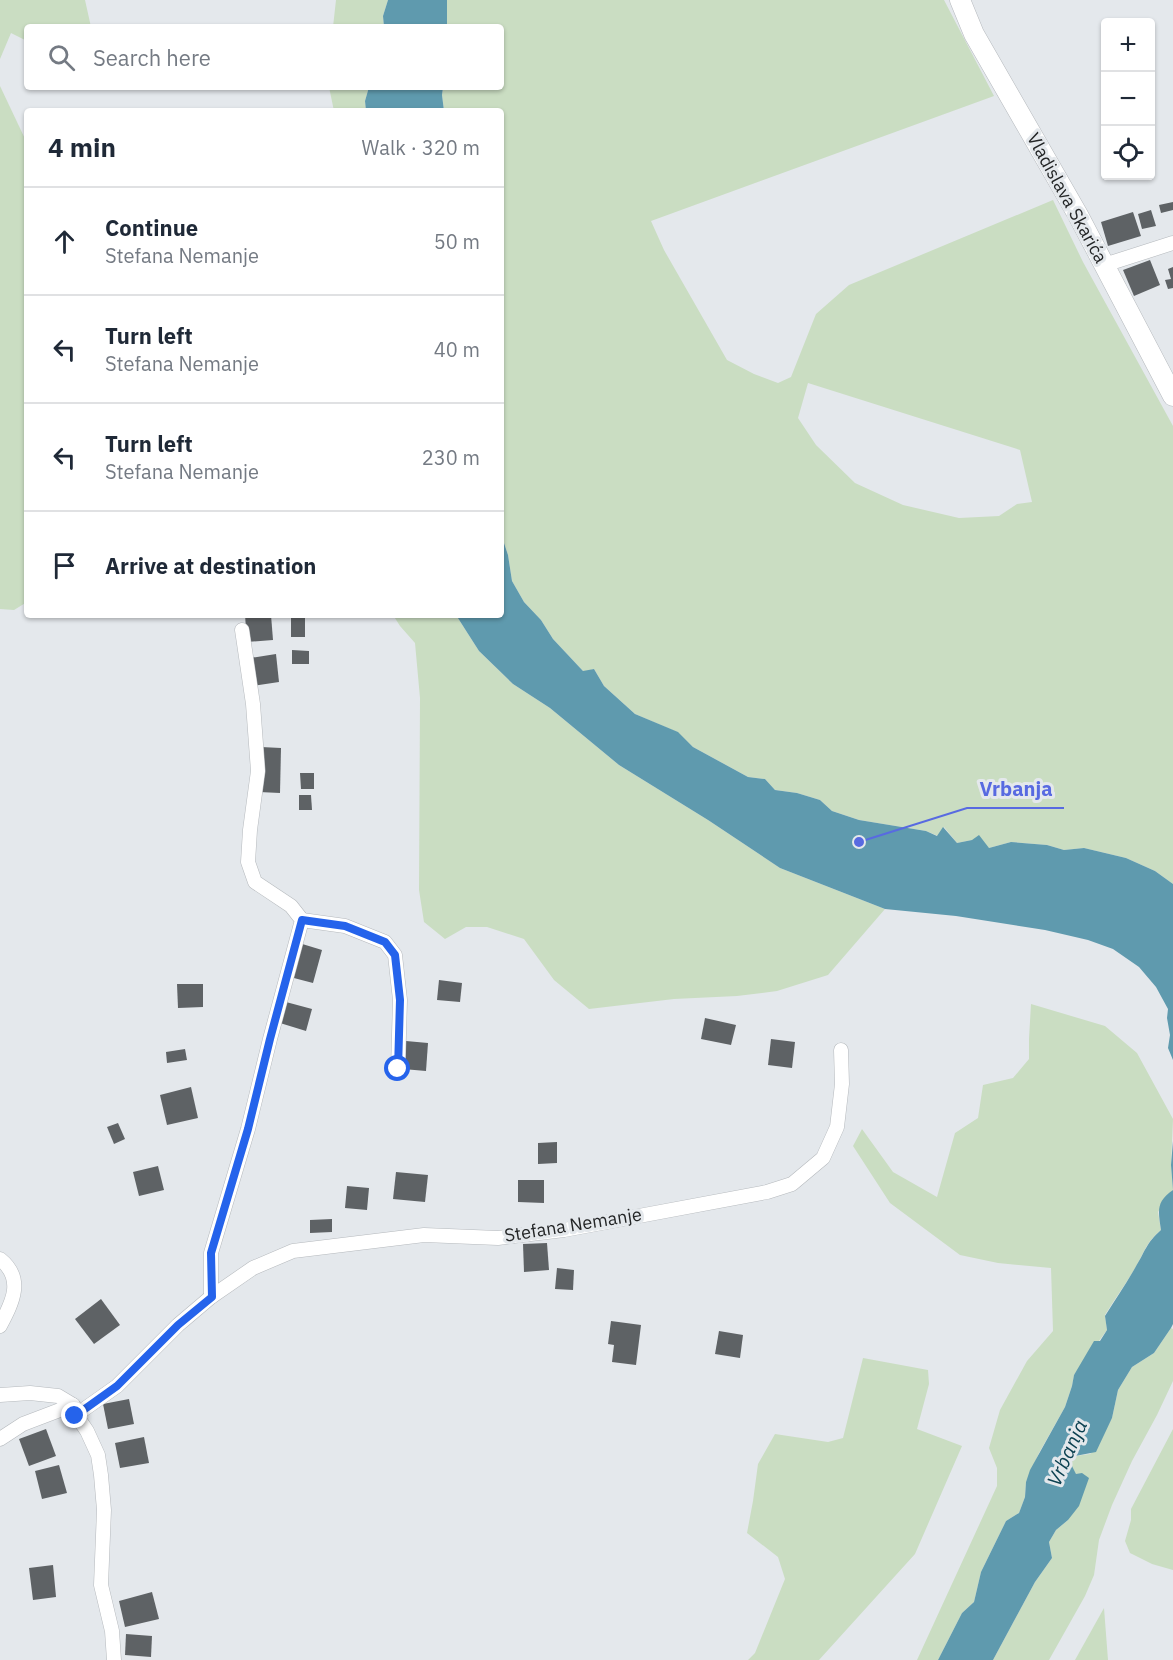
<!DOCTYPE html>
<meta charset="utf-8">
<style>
body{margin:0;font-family:"IBM Plex Sans",sans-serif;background:#f2f2f3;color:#1f2937}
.controls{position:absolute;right:18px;top:18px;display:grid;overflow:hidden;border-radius:6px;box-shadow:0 2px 4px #0004}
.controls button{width:54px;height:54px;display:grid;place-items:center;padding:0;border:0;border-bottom:2px solid #e0e1e3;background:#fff;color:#1f2937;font:30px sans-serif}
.stop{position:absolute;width:18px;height:18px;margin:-14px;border:4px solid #2563eb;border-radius:50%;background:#fff}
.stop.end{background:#2563eb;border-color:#fff;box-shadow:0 2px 6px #0008}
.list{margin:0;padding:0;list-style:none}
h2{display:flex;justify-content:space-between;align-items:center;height:78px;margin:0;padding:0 24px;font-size:26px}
h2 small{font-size:20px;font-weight:400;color:#747a83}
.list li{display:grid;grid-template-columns:39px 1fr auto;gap:18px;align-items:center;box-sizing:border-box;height:108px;padding:0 24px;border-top:2px solid #e0e1e3}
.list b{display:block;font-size:22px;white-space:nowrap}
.list p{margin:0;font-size:20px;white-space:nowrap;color:#747a83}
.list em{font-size:20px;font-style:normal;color:#747a83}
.icon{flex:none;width:33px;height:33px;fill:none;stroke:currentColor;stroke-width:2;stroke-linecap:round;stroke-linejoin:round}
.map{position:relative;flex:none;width:1173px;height:1660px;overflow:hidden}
.search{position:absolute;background:#fff;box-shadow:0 2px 4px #0004;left:24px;top:24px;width:480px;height:66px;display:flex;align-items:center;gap:15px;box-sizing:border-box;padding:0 21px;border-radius:6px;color:#747a83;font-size:22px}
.panel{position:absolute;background:#fff;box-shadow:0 2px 4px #0004;left:24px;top:108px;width:480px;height:510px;border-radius:6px}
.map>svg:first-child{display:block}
.green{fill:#caddc2;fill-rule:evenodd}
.water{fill:#5f9aae}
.building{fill:#5e6265}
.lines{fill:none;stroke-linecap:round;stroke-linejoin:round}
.street-casing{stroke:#b5b9bd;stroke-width:15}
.secondary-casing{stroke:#b5b9bd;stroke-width:21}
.street{stroke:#fff;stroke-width:14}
.secondary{stroke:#fff;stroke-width:20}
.route{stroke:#2563eb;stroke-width:8}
.labels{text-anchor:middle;stroke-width:6;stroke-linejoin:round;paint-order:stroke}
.street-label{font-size:18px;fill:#232526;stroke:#e4e8ec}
.water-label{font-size:20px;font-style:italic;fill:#0c4151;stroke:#e4e8ec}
.leader{fill:none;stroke:#586ae1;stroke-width:2}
.callout-dot{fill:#586ae1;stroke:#e4e8ec;stroke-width:2}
.callout-label{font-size:20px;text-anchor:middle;font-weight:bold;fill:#586ae1;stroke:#e4e8ec;stroke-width:6;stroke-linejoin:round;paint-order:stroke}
</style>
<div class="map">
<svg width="1173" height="1660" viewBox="0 0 1173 1660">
<rect width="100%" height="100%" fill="#e4e8ec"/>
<g class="green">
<polygon points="0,0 85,0 91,27 27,27 27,41 11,33 0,59"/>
<polygon points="336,0 388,0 383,16 384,27 333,27"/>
<path d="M 447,0 L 944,0 L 994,96 L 651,221 L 664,250 L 727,360 L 754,374 L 778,383 L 791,377 L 816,314 L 849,285 L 1053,200 L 1083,262 L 1173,426 L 1173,884 L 1155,871 L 1126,858 L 1084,848 L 1064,850 L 1047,845 L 1011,842 L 989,848 L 972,840 L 957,843 L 944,827 L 938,836 L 926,831 L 859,820 L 832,811 L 820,800 L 797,793 L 775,790 L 765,779 L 748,777 L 693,747 L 677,732 L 635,714 L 604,686 L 594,669 L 584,672 L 553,639 L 541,620 L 524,602 L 512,581 L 508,555 L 501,534 L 501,111 L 444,111 L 442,95 L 443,87 L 501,87 L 501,27 L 447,27 ZM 808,383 L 1020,450 L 1032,502 L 1017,504 L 999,516 L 959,518 L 903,505 L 855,483 L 816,445 L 798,418 Z"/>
<polygon points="0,86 27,143 27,602 14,610 0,609"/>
<polygon points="329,87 369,87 365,101 366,111 334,111"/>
<polygon points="393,615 456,615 479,651 513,684 550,708 619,765 708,820 780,868 885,909 828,975 777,991 737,996 674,999 589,1009 554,980 524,939 487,927 466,927 445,939 424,922 419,890 420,698 415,643 400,626"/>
<path d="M 1031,1004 L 1105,1026 L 1137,1053 L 1173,1119 L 1171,1165 L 1173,1190 L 1158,1212 L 1161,1230 C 1145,1243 1144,1254 1134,1270 C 1125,1285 1114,1300 1105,1315 L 1107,1330 L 1074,1375 L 1072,1386 L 1065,1407 L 1039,1453 L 1026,1482 L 1025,1497 L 1019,1513 L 1006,1521 L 981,1572 L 974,1602 L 962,1613 L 938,1660 L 917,1660 L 997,1486 L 997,1468 L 989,1448 L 1000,1410 L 1027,1361 L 1053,1331 L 1051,1268 L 998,1263 L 960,1255 L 890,1203 L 853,1146 L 862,1129 L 893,1172 L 937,1197 L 955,1133 L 978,1118 L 983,1085 L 1013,1078 L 1029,1059 L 1029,1039 Z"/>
<polygon points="1171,1328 1173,1329 1173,1381 1157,1415 1132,1461 1112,1505 1099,1540 1094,1575 1085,1596 1049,1660 993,1660 1035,1582 1052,1558 1049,1542 1056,1530 1068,1520 1076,1475 1070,1462 1075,1456 1090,1454 1099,1445 1104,1433 1112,1418 1118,1390 1132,1367 1154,1353"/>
<polygon points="863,1358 928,1370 929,1384 917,1429 962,1446 915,1554 819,1660 748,1660 755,1653 785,1579 778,1557 747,1533 753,1501 758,1464 775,1434 828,1442 843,1438"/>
<polygon points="1173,1429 1173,1570 1152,1564 1130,1553 1125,1541 1131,1520 1131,1509"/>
<polygon points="1104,1608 1108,1660 1075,1660"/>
</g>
<g class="water">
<polygon points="388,0 447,0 447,27 384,27 383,16"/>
<polygon points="369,87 443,87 442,95 444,111 366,111 365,101"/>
<polygon points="501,534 508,555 512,581 524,602 541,620 553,639 583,671 594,669 604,686 635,714 678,732 693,747 748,777 765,779 775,790 797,793 820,800 832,811 859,820 926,831 937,836 943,827 957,843 972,840 979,835 989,848 1011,842 1047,845 1064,850 1084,848 1126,858 1155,871 1173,884 1173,1060 1168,1048 1170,1035 1167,1018 1168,1009 1156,987 1139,967 1113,949 1088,940 1045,930 956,916 885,909 780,868 708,820 619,765 550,708 513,684 479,651 456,615 501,615"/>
<path d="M 1173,1141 L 1173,1324 L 1171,1328 L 1154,1353 L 1132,1367 L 1118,1390 L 1112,1418 L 1096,1452 L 1075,1456 L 1070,1462 L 1076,1474 L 1082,1473 L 1089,1478 L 1079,1506 L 1068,1520 L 1056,1530 L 1049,1542 L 1052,1558 L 1035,1582 L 993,1660 L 938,1660 L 962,1613 L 974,1602 L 981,1572 L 1006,1521 L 1019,1513 L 1025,1497 L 1026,1482 L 1030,1470 L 1065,1407 L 1072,1386 L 1074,1375 L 1094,1341 L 1100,1341 L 1107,1330 L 1105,1316 C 1115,1300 1126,1284 1135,1268 C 1145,1252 1146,1243 1161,1230 C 1158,1210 1156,1202 1173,1190 L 1171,1165 Z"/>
</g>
<g class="building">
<polygon points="1173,202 1173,210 1161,213 1159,205"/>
<polygon points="1151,210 1156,226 1142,229 1138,214"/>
<polygon points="1133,212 1141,236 1108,246 1101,222"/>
<polygon points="1150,260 1160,285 1134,296 1123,270"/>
<polygon points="1173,267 1173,288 1168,289 1165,280 1171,279 1168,269"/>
<polygon points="245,615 271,615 273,640 247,642"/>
<rect x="291" y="615" width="14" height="22"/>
<polygon points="292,650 309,651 309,664 292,664"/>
<polygon points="276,654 279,682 253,686 250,658"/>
<polygon points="261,747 281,748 280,793 259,792"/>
<polygon points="300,773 314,773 314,789 301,789"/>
<polygon points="299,795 311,795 312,810 299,810"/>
<polygon points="299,943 322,950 313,983 290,977"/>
<polygon points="439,980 462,983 460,1002 437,1000"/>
<polygon points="177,984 203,984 203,1007 178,1008"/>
<polygon points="286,1002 312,1009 306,1031 280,1023"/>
<polygon points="705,1018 736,1025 731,1045 701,1039"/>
<polygon points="771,1039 795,1042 792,1068 768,1065"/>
<polygon points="406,1041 428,1043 426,1071 403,1069"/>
<polygon points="185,1049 187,1060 167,1063 166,1052"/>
<polygon points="191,1087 198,1118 167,1125 160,1095"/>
<polygon points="118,1123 125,1139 114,1144 107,1127"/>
<polygon points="557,1142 557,1163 538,1164 538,1143"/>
<polygon points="158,1166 164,1190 139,1196 133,1172"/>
<polygon points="396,1172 428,1175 425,1202 393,1199"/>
<polygon points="518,1180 544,1180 544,1203 518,1202"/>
<polygon points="347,1186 369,1188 367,1210 345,1208"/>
<polygon points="332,1219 332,1232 310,1233 310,1220"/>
<polygon points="547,1243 549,1270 524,1272 523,1244"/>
<polygon points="557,1268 574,1270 573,1290 555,1289"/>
<polygon points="101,1299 120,1325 94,1344 75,1319"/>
<polygon points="611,1321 641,1325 636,1365 612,1362 614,1345 608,1344"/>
<polygon points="719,1331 743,1335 740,1358 715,1354"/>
<polygon points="129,1399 134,1424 108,1429 103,1404"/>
<polygon points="46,1429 56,1456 29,1466 19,1439"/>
<polygon points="144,1437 149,1463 120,1468 115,1443"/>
<polygon points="59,1465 67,1493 42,1499 35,1471"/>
<polygon points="53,1565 56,1597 33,1600 29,1568"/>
<polygon points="152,1592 159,1619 125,1627 119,1601"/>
<polygon points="126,1634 152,1636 151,1657 125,1655"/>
</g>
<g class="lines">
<g class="street-casing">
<g id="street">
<polyline points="1104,265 1173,243"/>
<polyline points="302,920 345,926 385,942 395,955 400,1000 398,1069"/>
<path d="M 0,1259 C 25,1279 12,1303 0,1326"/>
<polyline points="211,1297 211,1253 248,1129 270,1039 302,920 291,906 255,882 248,862 250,830 258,771 253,704 242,630"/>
<polyline points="0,1395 30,1393 58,1396 73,1405 76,1415 87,1431 98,1455 101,1475 104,1510 101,1585 112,1631 114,1660"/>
<polyline points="76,1415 117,1386 178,1325 211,1297 253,1268 293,1251 424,1235 498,1238 564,1230 767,1192 792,1184 823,1158 837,1127 842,1084 841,1050"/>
<polyline points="0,1439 23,1424 73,1405"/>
</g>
</g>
<g class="secondary-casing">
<polyline id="secondary" points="960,0 974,34 1078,215 1173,396"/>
</g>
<use href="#street" class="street"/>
<use href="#secondary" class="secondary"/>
</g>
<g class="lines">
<polyline class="route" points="75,1416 117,1386 178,1325 212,1297 211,1253 248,1129 270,1039 302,920 345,926 385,942 395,955 400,1000 398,1069"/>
</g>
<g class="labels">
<g class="street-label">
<text transform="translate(1067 198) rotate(61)" y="6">Vladislava Skarića</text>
<text transform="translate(573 1225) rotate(-9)" y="6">Stefana Nemanje</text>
</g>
<g class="water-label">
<text transform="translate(1067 1453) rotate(-66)" y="7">Vrbanja</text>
</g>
</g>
<path class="leader" d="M859 842L967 808H1064"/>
<circle class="callout-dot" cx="859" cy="842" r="6"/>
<g class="callout-label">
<text x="1016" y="796">Vrbanja</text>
</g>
</svg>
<div class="controls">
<button>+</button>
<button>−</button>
<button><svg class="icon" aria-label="locate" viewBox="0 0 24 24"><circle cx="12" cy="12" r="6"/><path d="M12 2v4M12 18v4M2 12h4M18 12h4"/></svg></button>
</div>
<div class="stop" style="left:398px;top:1069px"></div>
<div class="stop end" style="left:75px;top:1416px"></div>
<div class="search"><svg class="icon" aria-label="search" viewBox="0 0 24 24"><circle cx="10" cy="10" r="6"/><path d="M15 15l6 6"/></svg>Search here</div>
<section class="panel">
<h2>4 min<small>Walk · 320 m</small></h2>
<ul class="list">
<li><svg class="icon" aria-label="ahead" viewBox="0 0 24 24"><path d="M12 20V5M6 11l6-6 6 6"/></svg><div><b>Continue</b><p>Stefana Nemanje</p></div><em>50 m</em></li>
<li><svg class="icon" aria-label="left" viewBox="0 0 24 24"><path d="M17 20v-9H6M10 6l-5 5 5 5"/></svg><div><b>Turn left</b><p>Stefana Nemanje</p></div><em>40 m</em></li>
<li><svg class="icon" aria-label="left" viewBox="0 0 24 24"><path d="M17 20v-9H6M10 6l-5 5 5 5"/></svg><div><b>Turn left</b><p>Stefana Nemanje</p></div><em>230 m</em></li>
<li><svg class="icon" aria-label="arrive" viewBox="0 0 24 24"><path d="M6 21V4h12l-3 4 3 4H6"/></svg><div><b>Arrive at destination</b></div></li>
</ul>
</section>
</div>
